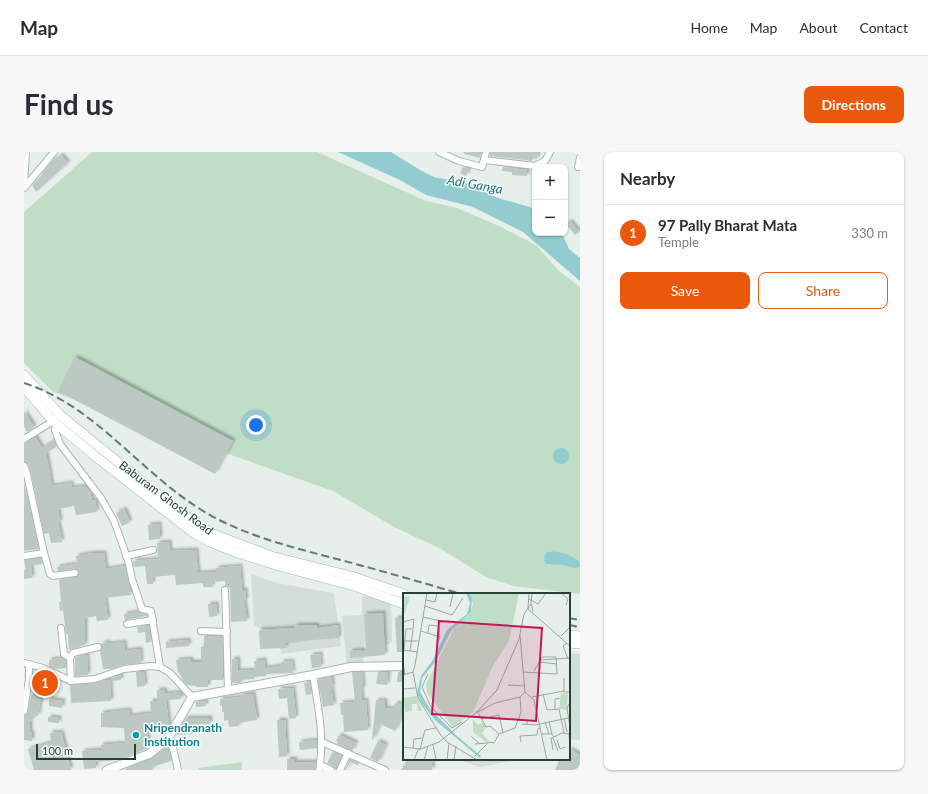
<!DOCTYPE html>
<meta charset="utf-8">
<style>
body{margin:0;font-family:Lato,sans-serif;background:#f7f7f7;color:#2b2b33}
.controls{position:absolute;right:12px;top:12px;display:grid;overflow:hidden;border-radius:8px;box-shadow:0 1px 3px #0004}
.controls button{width:36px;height:36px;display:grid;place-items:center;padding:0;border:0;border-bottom:1px solid #e1e1e2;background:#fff;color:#2b2b33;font:20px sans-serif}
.scale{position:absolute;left:12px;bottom:10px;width:100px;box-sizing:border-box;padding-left:4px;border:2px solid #254037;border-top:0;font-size:11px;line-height:14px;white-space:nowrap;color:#254037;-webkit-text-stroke:3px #f7fbf9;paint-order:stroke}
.you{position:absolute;left:232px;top:273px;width:14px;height:14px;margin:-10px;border:3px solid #fff;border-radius:50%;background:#1a73e8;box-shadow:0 0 0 6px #1a73e833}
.badge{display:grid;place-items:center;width:26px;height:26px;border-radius:50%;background:#ea580c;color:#fff;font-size:13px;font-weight:700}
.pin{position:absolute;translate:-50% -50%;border:2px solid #fff;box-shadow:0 1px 4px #0006}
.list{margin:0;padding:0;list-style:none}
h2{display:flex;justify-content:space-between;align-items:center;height:52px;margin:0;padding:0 16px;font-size:17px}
h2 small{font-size:13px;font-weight:400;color:#7c7c81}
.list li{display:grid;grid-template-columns:26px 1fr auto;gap:12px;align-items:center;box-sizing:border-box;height:56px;padding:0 16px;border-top:1px solid #e1e1e2}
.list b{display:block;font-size:15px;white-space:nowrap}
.list p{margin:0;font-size:13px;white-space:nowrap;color:#7c7c81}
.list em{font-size:13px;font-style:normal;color:#7c7c81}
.actions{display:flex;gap:8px;padding:12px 16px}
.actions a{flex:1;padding:9px 0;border:1px solid #ea580c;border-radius:8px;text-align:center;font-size:14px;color:#ea580c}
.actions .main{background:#ea580c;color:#fff}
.map{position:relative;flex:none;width:556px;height:618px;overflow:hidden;border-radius:8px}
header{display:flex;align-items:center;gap:24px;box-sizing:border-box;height:56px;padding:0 20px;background:#fff;border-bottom:1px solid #e1e1e2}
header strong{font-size:19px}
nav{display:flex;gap:22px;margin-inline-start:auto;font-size:14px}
.intro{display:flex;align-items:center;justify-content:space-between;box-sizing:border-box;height:96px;padding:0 24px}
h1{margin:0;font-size:28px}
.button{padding:10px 18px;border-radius:8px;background:#ea580c;color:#fff;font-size:14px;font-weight:700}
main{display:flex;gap:24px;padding:0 24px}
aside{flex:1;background:#fff;border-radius:8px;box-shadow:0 1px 3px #0004}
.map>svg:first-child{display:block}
.built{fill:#d4ded9}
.green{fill:#c0dec6}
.water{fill:#91ccd1}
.building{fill:#bcc9c3;filter:url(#shadow)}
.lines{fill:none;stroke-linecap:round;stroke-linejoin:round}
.minor-casing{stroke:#a8b7b1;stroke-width:8}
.tertiary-casing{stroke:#a8b7b1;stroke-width:10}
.secondary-casing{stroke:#a5bab1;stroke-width:10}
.minor{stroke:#fff;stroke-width:6}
.tertiary{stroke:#fff;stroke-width:8}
.secondary{stroke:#fff;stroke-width:9}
.rail{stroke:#607b72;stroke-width:2;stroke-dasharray:8 4;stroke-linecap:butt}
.culture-dot{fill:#0f9aa8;stroke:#f7fbf9;stroke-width:1.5}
.labels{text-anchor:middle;stroke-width:3;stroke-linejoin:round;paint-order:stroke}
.street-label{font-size:12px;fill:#254037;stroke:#f7fbf9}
.culture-label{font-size:12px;font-weight:bold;fill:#0d838f;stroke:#f7fbf9;text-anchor:start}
.water-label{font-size:13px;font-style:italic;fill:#21737b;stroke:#f7fbf9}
.inset-road{fill:none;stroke:#99a9a2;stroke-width:1}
.view{fill:#c2185b;fill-opacity:0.15;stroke:#c2185b;stroke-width:2}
.inset-edge{fill:none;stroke:#254037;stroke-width:2}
</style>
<header>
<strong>Map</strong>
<nav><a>Home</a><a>Map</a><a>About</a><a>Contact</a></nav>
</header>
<div class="intro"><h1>Find us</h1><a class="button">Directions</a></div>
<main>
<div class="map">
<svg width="556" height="618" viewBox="0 0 556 618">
<defs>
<filter id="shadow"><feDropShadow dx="2.5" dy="-2.5" stdDeviation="1" flood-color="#0004"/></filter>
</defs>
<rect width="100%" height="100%" fill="#e6efea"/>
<g class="built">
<polygon points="227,422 253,431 310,441 317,494 257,502 254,483 230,474"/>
<polygon points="338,444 367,447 368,490 361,494 341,487 339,513 323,514 318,464 338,463"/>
<polygon points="545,501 556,502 556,588 545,587"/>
<polygon points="431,607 496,607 456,615"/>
</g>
<g class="green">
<polygon points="68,0 293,0 402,49 433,56 477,75 512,93 535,119 556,135 556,442 489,434 462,425 417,397 370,375 309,339 29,240 0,211 0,60"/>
<polygon points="218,610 218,618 174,618 174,616"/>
</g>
<g class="water">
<polygon points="314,0 367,0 396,18 410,25 441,31 474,46 506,55 511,58 511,81 538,81 545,97 556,106 556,129 499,80 449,55 402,43 376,28"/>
<circle cx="537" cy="304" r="8"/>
<path d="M 523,400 C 534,398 545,402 555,409 L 556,415 L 550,416 L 540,413 L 522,412 C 519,409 520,403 523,400 Z"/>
</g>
<g class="building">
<polygon points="440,0 457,0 456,6 440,2"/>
<polygon points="466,0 514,0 513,7 509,6 508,9 466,4"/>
<polygon points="37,3 44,11 12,40 8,33 19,22 18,21 28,9"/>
<polygon points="439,15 445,17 442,24 436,21"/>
<polygon points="479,15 503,18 503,24 488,23 488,20 478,19"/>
<polygon points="546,69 555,80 551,83 542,72"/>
<polygon points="51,205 209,289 191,322 34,239"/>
<polygon points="0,259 10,275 3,280 0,275"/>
<polygon points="11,285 18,296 30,288 32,295 22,301 28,334 47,331 48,336 60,334 66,339 68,349 71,348 73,360 52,363 50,354 34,357 36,370 34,370 38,390 27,391 25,381 20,382 6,317 4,312 0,310 0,292"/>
<polygon points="0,330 15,397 0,399"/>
<polygon points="100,357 106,370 98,374 92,361"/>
<polygon points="135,372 136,387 125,388 124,373"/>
<polygon points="145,390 146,399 172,398 174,421 192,420 192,416 216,414 218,438 221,438 222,449 220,449 223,469 207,470 206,438 205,435 201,434 201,429 188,430 189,435 179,435 179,431 152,433 151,423 128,425 129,432 123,432 121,414 110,415 109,409 134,407 133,391"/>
<polygon points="70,401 80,401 82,417 101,414 107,443 81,446 84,468 73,469 72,464 61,466 61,493 45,498 44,482 42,482 39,458 36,459 35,450 37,450 35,428 52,425 55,423 55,420 51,417 34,419 33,415 53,412 52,404"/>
<polygon points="17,406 18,412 7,414 8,426 0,427 0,418 2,418 0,408"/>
<polygon points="184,452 192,452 193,464 185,465"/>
<polygon points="115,460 123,463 123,464 101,468 100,462"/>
<polygon points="359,461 361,503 326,506 326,499 342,498 340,462"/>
<polygon points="371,466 380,466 380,500 373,500"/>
<polygon points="125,473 127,490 122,491 121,480 114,481 113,475"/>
<polygon points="276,473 293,473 293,476 314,473 315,486 277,489 277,490 262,491 262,496 236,497 235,478 270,476 270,474"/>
<polygon points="180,484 198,484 199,528 184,528 184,535 172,535 172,534 163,533 159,529 155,520 154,521 152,508 167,507 167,510 177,510 177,495 180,495"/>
<polygon points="164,488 165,494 142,496 142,490"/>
<polygon points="84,490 84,492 100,490 101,499 116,497 117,511 99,513 87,517 79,517 76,499 78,496 77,492"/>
<polygon points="296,502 297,515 288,516 286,503"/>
<polygon points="63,503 64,523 51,524 51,507 52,505"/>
<polygon points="39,506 42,508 42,516 32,517 25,514 25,508"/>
<polygon points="208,507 214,507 214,519 231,518 230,509 240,508 241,516 257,514 257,510 268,509 269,521 242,522 242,524 230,525 230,527 217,528 217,531 208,531"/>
<polygon points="112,520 118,520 120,521 121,534 113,535"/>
<polygon points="328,520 338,520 339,537 337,537 338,549 342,548 344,578 320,580 319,563 317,563 316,551 331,550"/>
<polygon points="354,520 364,520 363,533 352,532"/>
<polygon points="374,520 380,520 380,530 373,530"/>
<polygon points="97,523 97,528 88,529 88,526"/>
<polygon points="307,525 309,535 307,535 310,553 299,555 294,529 295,527"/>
<polygon points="81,528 86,528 87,549 47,551 46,533 72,531"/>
<polygon points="286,530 288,542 282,543 280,531"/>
<polygon points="269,536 272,566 265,567 263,546 255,547 254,537"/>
<polygon points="133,538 141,538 141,542 157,540 157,547 142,548 145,574 142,579 123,580 124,591 129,590 129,592 122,597 94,608 72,610 72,616 60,617 58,599 77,598 77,593 101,591 100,576 77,575 77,561 105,558 106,564 127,561 126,549 133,549"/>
<polygon points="229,542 233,568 215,571 215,574 205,575 204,568 200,569 200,560 198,560 198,554 196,554 196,547 217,545 217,543"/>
<polygon points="7,543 17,545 14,564 9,563 8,569 6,568 6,580 8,581 8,589 0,588 0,563 4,560"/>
<polygon points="25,547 39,549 38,556 25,554"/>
<polygon points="181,548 182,554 172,555 172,550"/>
<polygon points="352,548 361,549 361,556 370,557 371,551 380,553 380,559 371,579 356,572 349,588 348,587"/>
<polygon points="24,565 35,566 35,571 24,570"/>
<polygon points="162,566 186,566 186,572 168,573 168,582 152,583"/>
<polygon points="253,568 261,568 263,604 255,605"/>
<polygon points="37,580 47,618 10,618 4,597 32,589 27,589 26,581"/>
<polygon points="315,583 332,591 328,599 313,592 314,590 312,589"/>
<polygon points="293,588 293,596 276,598 275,590"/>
<polygon points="354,589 362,593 354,610 346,606"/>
<polygon points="143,595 145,598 147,609 128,615 129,618 101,618 101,617 127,607"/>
<polygon points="545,597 556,603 556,618 531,618 536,607 545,607"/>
<polygon points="309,600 318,604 312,618 309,614 303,611"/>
<polygon points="263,607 271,607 271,610 292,610 291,618 263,618"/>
<polygon points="326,607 335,611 334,613 326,610 322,618 321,618"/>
<polygon points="384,607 410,607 407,613 409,614 408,618 377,618"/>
</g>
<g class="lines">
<g class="minor-casing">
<g id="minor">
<polyline points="415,0 435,9 458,15 462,0"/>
<polyline points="460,8 511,14 521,9 526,0"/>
<polyline points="554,15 556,6"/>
<polyline points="0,33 2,0"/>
<polyline points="0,36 30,0"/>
<polyline points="33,271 31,278 36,292 77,346 90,369 104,408 108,427 118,457 127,459 136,515"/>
<polyline points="0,287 31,268"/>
<polyline points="0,314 2,318 20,401 0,404"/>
<polyline points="20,401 26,422 29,424 51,421"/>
<polyline points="102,404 129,398"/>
<polyline points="201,438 202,465 204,539"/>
<polyline points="103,472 129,468"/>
<polyline points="37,476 40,502 46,506 47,529"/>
<polyline points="177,479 203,480"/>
<polyline points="46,506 49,501 74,495"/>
<polyline points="0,511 19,516 47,529 71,527 100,517 127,514 136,515 146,521 168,545"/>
<path d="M 289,523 C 294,555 301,586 295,618"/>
<polyline points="0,559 5,527 5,512"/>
<polyline points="143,588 149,596 154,618"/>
<polyline points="298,590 361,618"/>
<polyline points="296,613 307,618"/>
<polyline points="316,618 324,601"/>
</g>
</g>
<g class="tertiary-casing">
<polyline id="tertiary" points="83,618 125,602 143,588 168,545 289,523 327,515 380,514"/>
</g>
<g class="secondary-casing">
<g id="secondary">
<polyline points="0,223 36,263 127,337 167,368 189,382 247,404 327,424 380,442"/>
<polyline points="0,235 29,269 76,308 167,379 186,390 214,401 255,414 330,434 380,452"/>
<polyline points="545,483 556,484"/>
<polyline points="545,491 556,492"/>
</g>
</g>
<use href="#minor" class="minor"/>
<use href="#tertiary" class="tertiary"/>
<use href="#secondary" class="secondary"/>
<g class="rail">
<path d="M 0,231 C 70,253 115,319 176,357 C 223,387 282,398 335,413 C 369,422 403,432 437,442"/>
<polyline points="545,466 556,468"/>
<polyline points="545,473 556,475"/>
</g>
</g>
<circle class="culture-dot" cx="112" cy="583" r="4"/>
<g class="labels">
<g class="street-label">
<text transform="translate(142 346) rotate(37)" y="4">Baburam Ghosh Road</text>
</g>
<g class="culture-label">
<text x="120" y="580">Nripendranath<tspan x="120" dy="14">Institution</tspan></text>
</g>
<g class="water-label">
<text transform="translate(451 32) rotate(10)" y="5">Adi Ganga</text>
</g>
</g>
<g transform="translate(379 441)">
<rect width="167" height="167" fill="#e6efea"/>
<path d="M 67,0 L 116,0 L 106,48 L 90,73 L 70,119 L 50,134 L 24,100 L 23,91 L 51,36 L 68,19 L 70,11 ZM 0,3 L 7,4 L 0,25 ZM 158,100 L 165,100 L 164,117 L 156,116 ZM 14,103 L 19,118 L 15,118 L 14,111 L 9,111 L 9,118 L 2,119 L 0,105 ZM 70,126 L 75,132 L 80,129 L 83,135 L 79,140 L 86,148 L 84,150 L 70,139 Z" fill="#c0dec6"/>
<path d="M 63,0 L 66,0 L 69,5 L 68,19 L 48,38 L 33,68 L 19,85 L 17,99 L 27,116 L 54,143 L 78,163 L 77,165 L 32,127 L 18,109 L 14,100 L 18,83 L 30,67 L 44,37 L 64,21 L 67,10 Z" fill="#91ccd1"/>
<path class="inset-road" d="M 126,0 L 125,16 L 167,53M 129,0 L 128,10 L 130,19M 158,0 L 165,6 L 163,12M 126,6 L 135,11 L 143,0M 23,7 L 32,9 L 34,0M 22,13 L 49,22 L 60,5M 47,14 L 50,1M 20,24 L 38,28M 0,29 L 11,26 L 10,36 L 3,36 L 1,57M 18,38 L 37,44 L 34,51M 25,40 L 26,32 L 36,33 L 36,44M 117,42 L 122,99M 158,43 L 167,34M 0,48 L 16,48M 164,50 L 160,53 L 165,66M 0,57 L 14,59M 7,58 L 10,37M 138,67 L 167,65M 0,68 L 2,82M 136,69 L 154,71M 10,79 L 15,105 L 37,141 L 44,149 L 74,167M 120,79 L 154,81 L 153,64 L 139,64 L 131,78M 25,81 L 19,94 L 28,114 L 49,135 L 59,129M 0,82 L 10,79 L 12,72 L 24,0M 161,85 L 161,99 L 167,99M 105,92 L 122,93M 0,96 L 12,95M 122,99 L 131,107 L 144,167M 140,101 L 144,117 L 156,116 L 161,140M 129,104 L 161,98M 167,109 L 164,115 L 167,135M 152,116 L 152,106 L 157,105M 74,118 L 83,134 L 87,133 L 96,141M 75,119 L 92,110 L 117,104M 161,125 L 164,139M 78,126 L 96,122 L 100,140M 115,126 L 124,128 L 124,132M 142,129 L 146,141M 146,129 L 149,141M 119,131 L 132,132 L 165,125M 139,141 L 149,141 L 151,144 L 159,140 L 167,141M 166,141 L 167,155M 68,143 L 77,151M 150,145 L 155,158M 154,147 L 157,156 L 162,154M 118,149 L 117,143 L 134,142 L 135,136 L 138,135M 72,151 L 84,150M 30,152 L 33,166M 0,154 L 17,156M 10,155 L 11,146 L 19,145M 17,156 L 22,137 L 33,135M 150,157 L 148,145 L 151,144M 71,164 L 86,149 L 91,150 L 96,141 L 112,135 L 118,119 L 117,104 L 122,99M 11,167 L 15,157 L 36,149 L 74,119 L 94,97 L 116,46 L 121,21 L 128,11M 21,167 L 25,153M 44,167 L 46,150M 51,167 L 53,153"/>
<path class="view" d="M 36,28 L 139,35 L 133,128 L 29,121 Z"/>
<rect width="167" height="167" class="inset-edge"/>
</g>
</svg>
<div class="controls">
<button>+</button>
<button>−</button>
</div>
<div class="scale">100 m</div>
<div class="you"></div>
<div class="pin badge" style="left:21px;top:531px">1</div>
</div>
<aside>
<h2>Nearby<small></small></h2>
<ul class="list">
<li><span class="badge">1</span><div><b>97 Pally Bharat Mata</b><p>Temple</p></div><em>330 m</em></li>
</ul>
<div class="actions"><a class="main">Save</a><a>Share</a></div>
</aside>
</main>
